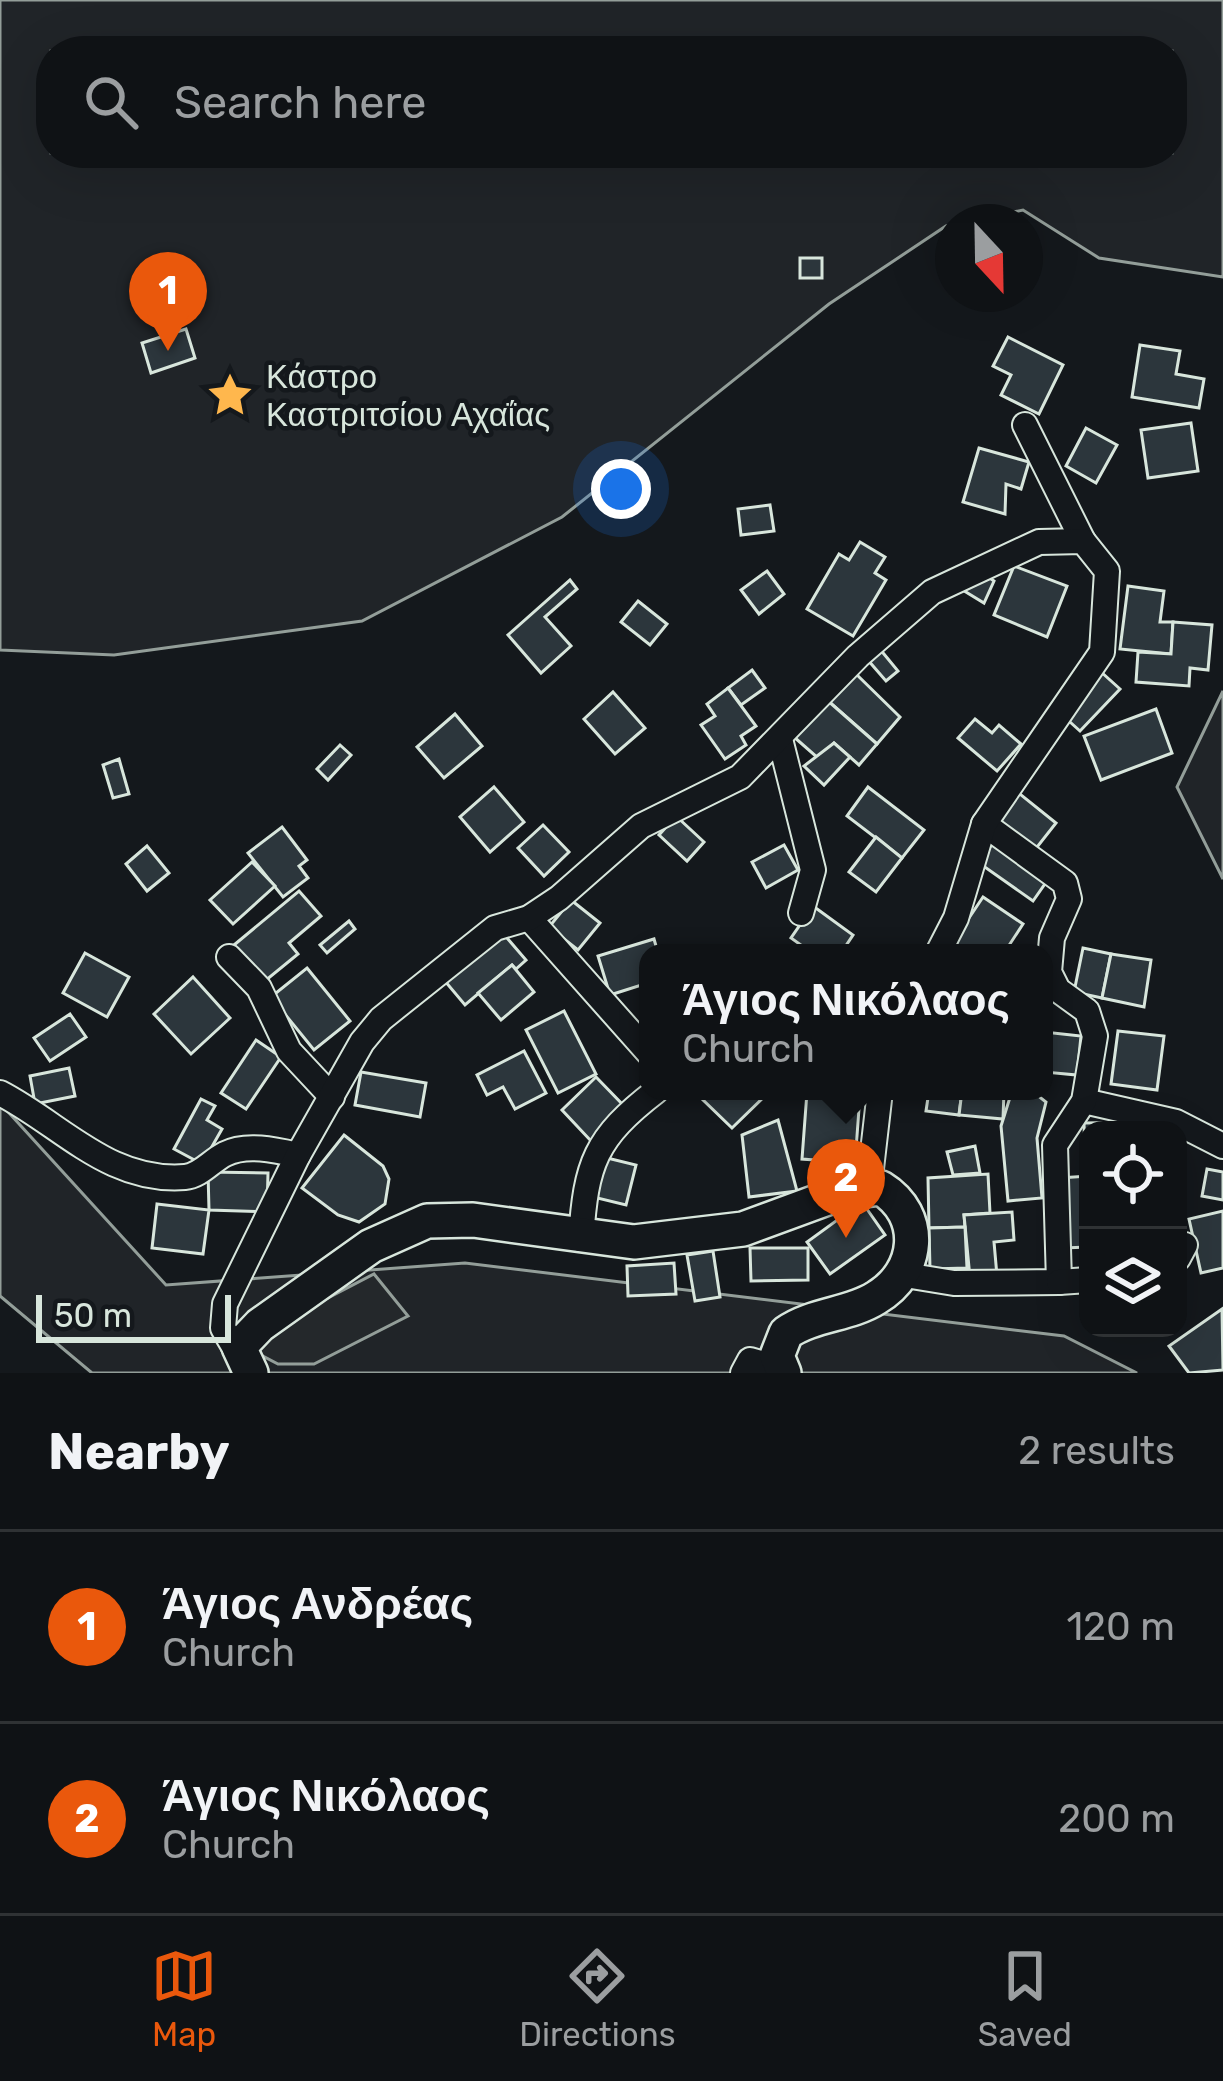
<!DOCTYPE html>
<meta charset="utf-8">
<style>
body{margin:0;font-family:Rubik,sans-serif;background:#181b1e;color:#f1f3f6}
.controls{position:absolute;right:36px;bottom:36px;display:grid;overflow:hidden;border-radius:24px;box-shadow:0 12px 48px #0002}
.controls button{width:108px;height:108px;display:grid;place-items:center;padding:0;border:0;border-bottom:3px solid #2f3234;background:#0f1215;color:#f1f3f6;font:60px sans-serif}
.compass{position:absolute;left:935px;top:204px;width:108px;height:108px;border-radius:50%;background:#0f1215;box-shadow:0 12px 48px #0002;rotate:158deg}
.scale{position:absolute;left:36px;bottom:30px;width:195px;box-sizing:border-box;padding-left:12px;border:6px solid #d8e6dc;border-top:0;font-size:33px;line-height:42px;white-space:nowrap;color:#d8e6dc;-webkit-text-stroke:9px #14181c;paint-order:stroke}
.you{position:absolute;left:621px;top:489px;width:42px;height:42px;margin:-30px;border:9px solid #fff;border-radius:50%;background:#1a73e8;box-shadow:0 0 0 18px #1a73e833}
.badge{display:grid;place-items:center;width:78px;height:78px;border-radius:50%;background:#ea580c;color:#fff;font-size:39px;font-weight:700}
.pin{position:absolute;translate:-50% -99px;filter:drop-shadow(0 3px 6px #0008)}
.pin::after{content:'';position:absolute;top:63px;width:42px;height:36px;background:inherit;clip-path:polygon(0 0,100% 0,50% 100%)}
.popup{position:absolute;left:639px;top:944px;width:414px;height:156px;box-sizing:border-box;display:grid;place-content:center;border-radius:24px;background:#0f1215;filter:drop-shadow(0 3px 9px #0005);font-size:39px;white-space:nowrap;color:#9b9ea0}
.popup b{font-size:45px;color:#f1f3f6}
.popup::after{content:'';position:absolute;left:50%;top:100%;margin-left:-24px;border:24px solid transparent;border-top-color:#0f1215}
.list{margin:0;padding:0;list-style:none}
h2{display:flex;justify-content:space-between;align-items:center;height:156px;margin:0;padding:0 48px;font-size:51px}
h2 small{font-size:39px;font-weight:400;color:#9b9ea0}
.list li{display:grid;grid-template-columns:78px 1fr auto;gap:36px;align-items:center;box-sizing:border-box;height:192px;padding:0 48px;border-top:3px solid #2f3234}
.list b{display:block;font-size:45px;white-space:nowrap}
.list p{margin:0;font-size:39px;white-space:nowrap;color:#9b9ea0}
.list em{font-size:39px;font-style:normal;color:#9b9ea0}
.icon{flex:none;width:66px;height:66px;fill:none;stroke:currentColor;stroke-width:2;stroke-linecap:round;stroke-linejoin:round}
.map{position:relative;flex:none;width:1223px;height:1373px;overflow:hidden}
.search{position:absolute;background:#0f1215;box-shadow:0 12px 48px #0002;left:36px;right:36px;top:36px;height:132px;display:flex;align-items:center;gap:30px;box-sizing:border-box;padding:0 42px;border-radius:48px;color:#9b9ea0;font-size:45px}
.sheet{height:540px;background:#0f1215}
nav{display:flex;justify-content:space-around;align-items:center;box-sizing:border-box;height:168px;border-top:3px solid #2f3234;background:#0f1215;font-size:33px;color:#9b9ea0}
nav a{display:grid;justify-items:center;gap:6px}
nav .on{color:#ea580c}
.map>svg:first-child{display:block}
.green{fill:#202428;stroke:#939e99;stroke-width:3;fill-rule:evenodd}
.parking{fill:#24282b;stroke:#939e99;stroke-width:3}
.building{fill:#2c363c;stroke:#d8e6dc;stroke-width:3}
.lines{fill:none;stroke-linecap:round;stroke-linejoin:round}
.minor-casing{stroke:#d8e6dc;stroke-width:28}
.secondary-casing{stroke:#d8e6dc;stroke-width:38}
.minor{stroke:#14181c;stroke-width:24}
.secondary{stroke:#14181c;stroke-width:33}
.labels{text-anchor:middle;stroke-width:9;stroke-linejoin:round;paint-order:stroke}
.poi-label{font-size:33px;fill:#d8e6dc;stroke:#14181c;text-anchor:start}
</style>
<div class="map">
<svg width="1223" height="1373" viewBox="0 0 1223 1373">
<rect width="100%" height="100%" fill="#14181c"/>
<g class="green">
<path d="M 0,0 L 1223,0 L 1223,277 L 1099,258 L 1023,210 L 946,226 L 829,304 L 562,517 L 362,621 L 114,655 L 0,650 ZM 51,51 L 1172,51 L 1172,153 L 51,153 Z"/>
<polygon points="1223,691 1223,879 1177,787"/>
<polygon points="0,1103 166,1285 465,1263 1064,1336 1137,1373 92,1373 0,1296"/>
</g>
<polygon class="parking" points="374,1274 408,1316 314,1364 278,1364 261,1355 251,1338"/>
<g class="building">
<rect x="800" y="258" width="22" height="20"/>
<polygon points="186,329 195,358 151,373 142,343"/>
<polygon points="1008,337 1063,365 1039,414 1001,395 1011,375 993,366"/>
<polygon points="1140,345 1180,351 1176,374 1204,379 1199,408 1132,397"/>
<polygon points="1191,423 1198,471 1148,478 1141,430"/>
<polygon points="1086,428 1117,445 1096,483 1066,466"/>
<polygon points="979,448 1029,462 1021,489 1006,484 1005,514 963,502"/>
<polygon points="770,505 774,531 741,535 738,509"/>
<polygon points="860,542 885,557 875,573 886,580 853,636 807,609 839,554 849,560"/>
<polygon points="1014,566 1067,586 1047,637 994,615"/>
<polygon points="767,571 784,594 759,614 741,590"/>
<polygon points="980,571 994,581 984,603 961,589"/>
<polygon points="570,580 577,589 545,617 571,646 541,673 508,635"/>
<polygon points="1128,586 1164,591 1160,622 1173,622 1171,654 1120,649"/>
<polygon points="638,601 667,624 650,645 621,622"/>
<polygon points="1173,622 1212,625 1208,670 1190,668 1189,686 1136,682 1138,652 1171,654"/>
<polygon points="879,648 898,671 886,681 867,659"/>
<polygon points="752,670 765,688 741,705 728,688"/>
<polygon points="1100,671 1120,689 1080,731 1060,713"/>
<polygon points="854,672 900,717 877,744 827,700"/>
<polygon points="728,688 756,726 741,736 746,745 725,759 701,725 715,716 707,704"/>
<polygon points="613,692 645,728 615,754 584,719"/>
<polygon points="827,700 877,744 859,765 834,743 819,759 794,737"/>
<polygon points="1156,709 1172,753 1101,780 1084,736"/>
<polygon points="455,714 482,746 444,778 417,747"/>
<polygon points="975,719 992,733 999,725 1021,744 997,771 958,738"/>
<polygon points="834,743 850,757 824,785 804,766"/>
<polygon points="340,745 351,755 328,780 317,769"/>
<polygon points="119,759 129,794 113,798 103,765"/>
<polygon points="494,787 524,822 490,852 460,817"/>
<polygon points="868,787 924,830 902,858 847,816"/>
<polygon points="1015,790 1056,823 1034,851 993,819"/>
<polygon points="676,816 704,842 687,861 659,835"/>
<polygon points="543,825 569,852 544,876 518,848"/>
<polygon points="282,827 307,860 299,866 308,878 283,897 248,853"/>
<polygon points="876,837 902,858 876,892 849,872"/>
<polygon points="995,840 1049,878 1033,901 979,863"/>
<polygon points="784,845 798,870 766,888 752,862"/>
<polygon points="147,846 169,873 147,891 126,864"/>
<polygon points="252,862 275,886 233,924 210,900"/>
<polygon points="299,891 321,916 289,943 298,954 265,981 234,945"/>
<polygon points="983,897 1023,924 1004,953 970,953 953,942"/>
<polygon points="571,900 600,923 578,950 549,927"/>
<polygon points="813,906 853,935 841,953 812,953 791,938"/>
<polygon points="349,921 355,929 327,953 320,945"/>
<polygon points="501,931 526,960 516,969 512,965 465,1005 444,980"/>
<polygon points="654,939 658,953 648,953 648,983 610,995 598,956"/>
<polygon points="1083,948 1111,954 1102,998 1074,992"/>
<polygon points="85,953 129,977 107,1017 63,993"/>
<polygon points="1111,954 1151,960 1144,1007 1102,998"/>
<polygon points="512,965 534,992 501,1020 478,993"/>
<polygon points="307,968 350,1021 314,1050 271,997"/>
<polygon points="193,977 230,1018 191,1054 154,1014"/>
<polygon points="564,1011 596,1074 558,1093 526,1030"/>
<polygon points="70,1014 86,1037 50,1061 34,1038"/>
<polygon points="1118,1031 1164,1036 1157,1090 1111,1084"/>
<polygon points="1044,1032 1081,1036 1077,1075 1044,1072"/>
<polygon points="256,1040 281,1057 246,1109 221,1093"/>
<polygon points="524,1051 546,1093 515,1109 503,1087 487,1095 477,1075"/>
<polygon points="69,1068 75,1096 35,1104 30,1076"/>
<polygon points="361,1072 426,1083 420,1117 355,1105"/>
<polygon points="596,1077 626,1108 591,1141 562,1110"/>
<polygon points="705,1091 762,1091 766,1095 732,1128 699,1096"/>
<polygon points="929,1091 962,1091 959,1115 926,1111"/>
<polygon points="962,1091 1004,1091 1003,1119 959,1115"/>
<polygon points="1012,1091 1032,1091 1046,1102 1037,1138 1042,1198 1008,1201 1001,1126"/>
<polygon points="807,1092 860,1095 855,1163 802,1159"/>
<polygon points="201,1099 215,1106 207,1120 222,1129 202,1164 174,1149"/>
<polygon points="778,1120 797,1191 749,1197 742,1135"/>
<polygon points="1148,1122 1148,1130 1088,1130 1085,1161 1084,1123"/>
<polygon points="344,1135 383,1166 389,1179 385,1204 359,1222 338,1215 302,1188"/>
<polygon points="975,1146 980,1173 953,1175 947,1152"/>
<polygon points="599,1156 636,1165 626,1205 589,1196"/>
<polygon points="1207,1169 1223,1172 1223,1200 1202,1196"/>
<polygon points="208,1172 268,1173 267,1212 209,1210"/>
<polygon points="988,1174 990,1213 964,1215 965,1227 929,1228 928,1178"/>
<polygon points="1088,1176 1087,1247 1064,1248 1060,1178"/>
<polygon points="862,1202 885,1235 830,1274 807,1242"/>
<polygon points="157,1204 209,1210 203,1254 152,1248"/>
<polygon points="1223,1211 1223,1268 1201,1273 1189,1219"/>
<polygon points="1012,1212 1014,1240 994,1242 997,1276 970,1278 964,1215"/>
<polygon points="965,1227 967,1268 930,1269 929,1228"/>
<polygon points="750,1248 808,1248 808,1280 751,1281"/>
<polygon points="713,1251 720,1297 695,1301 687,1255"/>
<polygon points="674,1263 676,1294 628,1296 627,1266"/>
<polygon points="1222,1309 1223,1370 1189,1373 1169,1346"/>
</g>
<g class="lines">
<g class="minor-casing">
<g id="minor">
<polyline points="1025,425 1083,541"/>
<polyline points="780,739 813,870 801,913"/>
<polyline points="529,918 648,1052"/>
<polyline points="229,957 259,988 289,1051 332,1097"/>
<path d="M 0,1093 C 62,1125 109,1183 185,1177 C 200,1176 211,1161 225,1154 C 246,1143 276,1150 298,1155"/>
<polyline points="1084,1101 1176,1122 1223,1146"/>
<polyline points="869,1186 880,1091"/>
<path d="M 581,1239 C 586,1163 595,1138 656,1091"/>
<polyline points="1178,1258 1185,1245"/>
<polyline points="899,1274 954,1283 1059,1282 1055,1145 1084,1101 1095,1036 1087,1011 1058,990 1049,972 1052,938 1069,899 1065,883 984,824"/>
<polyline points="1059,1282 1088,1280"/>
<polyline points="239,1355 223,1328 225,1304 298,1155 362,1042 381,1019 495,928 529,918 559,898 641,826 740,777 858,656 932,592 1039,542 1083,541 1107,571 1102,652 984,824 956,918 938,953"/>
<polyline points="743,1373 750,1360 778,1368"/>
</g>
</g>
<g class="secondary-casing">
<path id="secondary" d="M 251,1373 L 239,1347 L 260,1325 L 371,1246 L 427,1221 L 473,1220 L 634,1242 L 743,1229 L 841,1193 L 881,1188 C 925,1215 920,1272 876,1298 C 849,1315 813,1314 786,1333 L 777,1356 L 784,1373"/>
</g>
<use href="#minor" class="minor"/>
<use href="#secondary" class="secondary"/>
</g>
<defs>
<g id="sight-bare" transform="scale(3.6)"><path d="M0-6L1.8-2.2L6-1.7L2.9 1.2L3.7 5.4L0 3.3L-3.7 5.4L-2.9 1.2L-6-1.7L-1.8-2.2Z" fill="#ffb74d" stroke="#14181c" stroke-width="2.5" paint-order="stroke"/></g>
</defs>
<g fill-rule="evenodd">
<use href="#sight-bare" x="230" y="395"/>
</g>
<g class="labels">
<g class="poi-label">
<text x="266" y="388">Κάστρο<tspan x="266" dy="38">Καστριτσίου Αχαΐας</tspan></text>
</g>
</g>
</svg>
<div class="controls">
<button><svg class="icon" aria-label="locate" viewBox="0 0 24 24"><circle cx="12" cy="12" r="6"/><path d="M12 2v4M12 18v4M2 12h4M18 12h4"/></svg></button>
<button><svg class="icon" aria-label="layers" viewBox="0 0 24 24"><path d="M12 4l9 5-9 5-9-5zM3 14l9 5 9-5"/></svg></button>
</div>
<svg class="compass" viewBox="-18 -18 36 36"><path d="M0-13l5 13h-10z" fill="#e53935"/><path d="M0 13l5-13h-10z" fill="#9b9ea0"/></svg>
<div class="scale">50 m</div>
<div class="you"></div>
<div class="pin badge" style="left:168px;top:351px">1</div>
<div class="pin badge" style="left:846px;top:1238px">2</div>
<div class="popup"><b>Άγιος Νικόλαος</b>Church</div>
<div class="search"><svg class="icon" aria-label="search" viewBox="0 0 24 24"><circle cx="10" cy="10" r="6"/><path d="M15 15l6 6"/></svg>Search here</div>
</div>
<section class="sheet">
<h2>Nearby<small>2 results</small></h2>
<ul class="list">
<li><span class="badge">1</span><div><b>Άγιος Ανδρέας</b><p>Church</p></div><em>120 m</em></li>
<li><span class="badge">2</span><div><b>Άγιος Νικόλαος</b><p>Church</p></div><em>200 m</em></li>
</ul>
</section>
<nav>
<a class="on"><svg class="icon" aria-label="map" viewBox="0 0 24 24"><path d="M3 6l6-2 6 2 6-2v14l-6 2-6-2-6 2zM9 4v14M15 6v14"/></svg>Map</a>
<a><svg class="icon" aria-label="directions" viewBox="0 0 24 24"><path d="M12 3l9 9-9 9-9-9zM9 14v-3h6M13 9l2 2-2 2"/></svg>Directions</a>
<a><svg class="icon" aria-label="saved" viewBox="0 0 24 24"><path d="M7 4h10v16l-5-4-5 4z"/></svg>Saved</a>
</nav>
